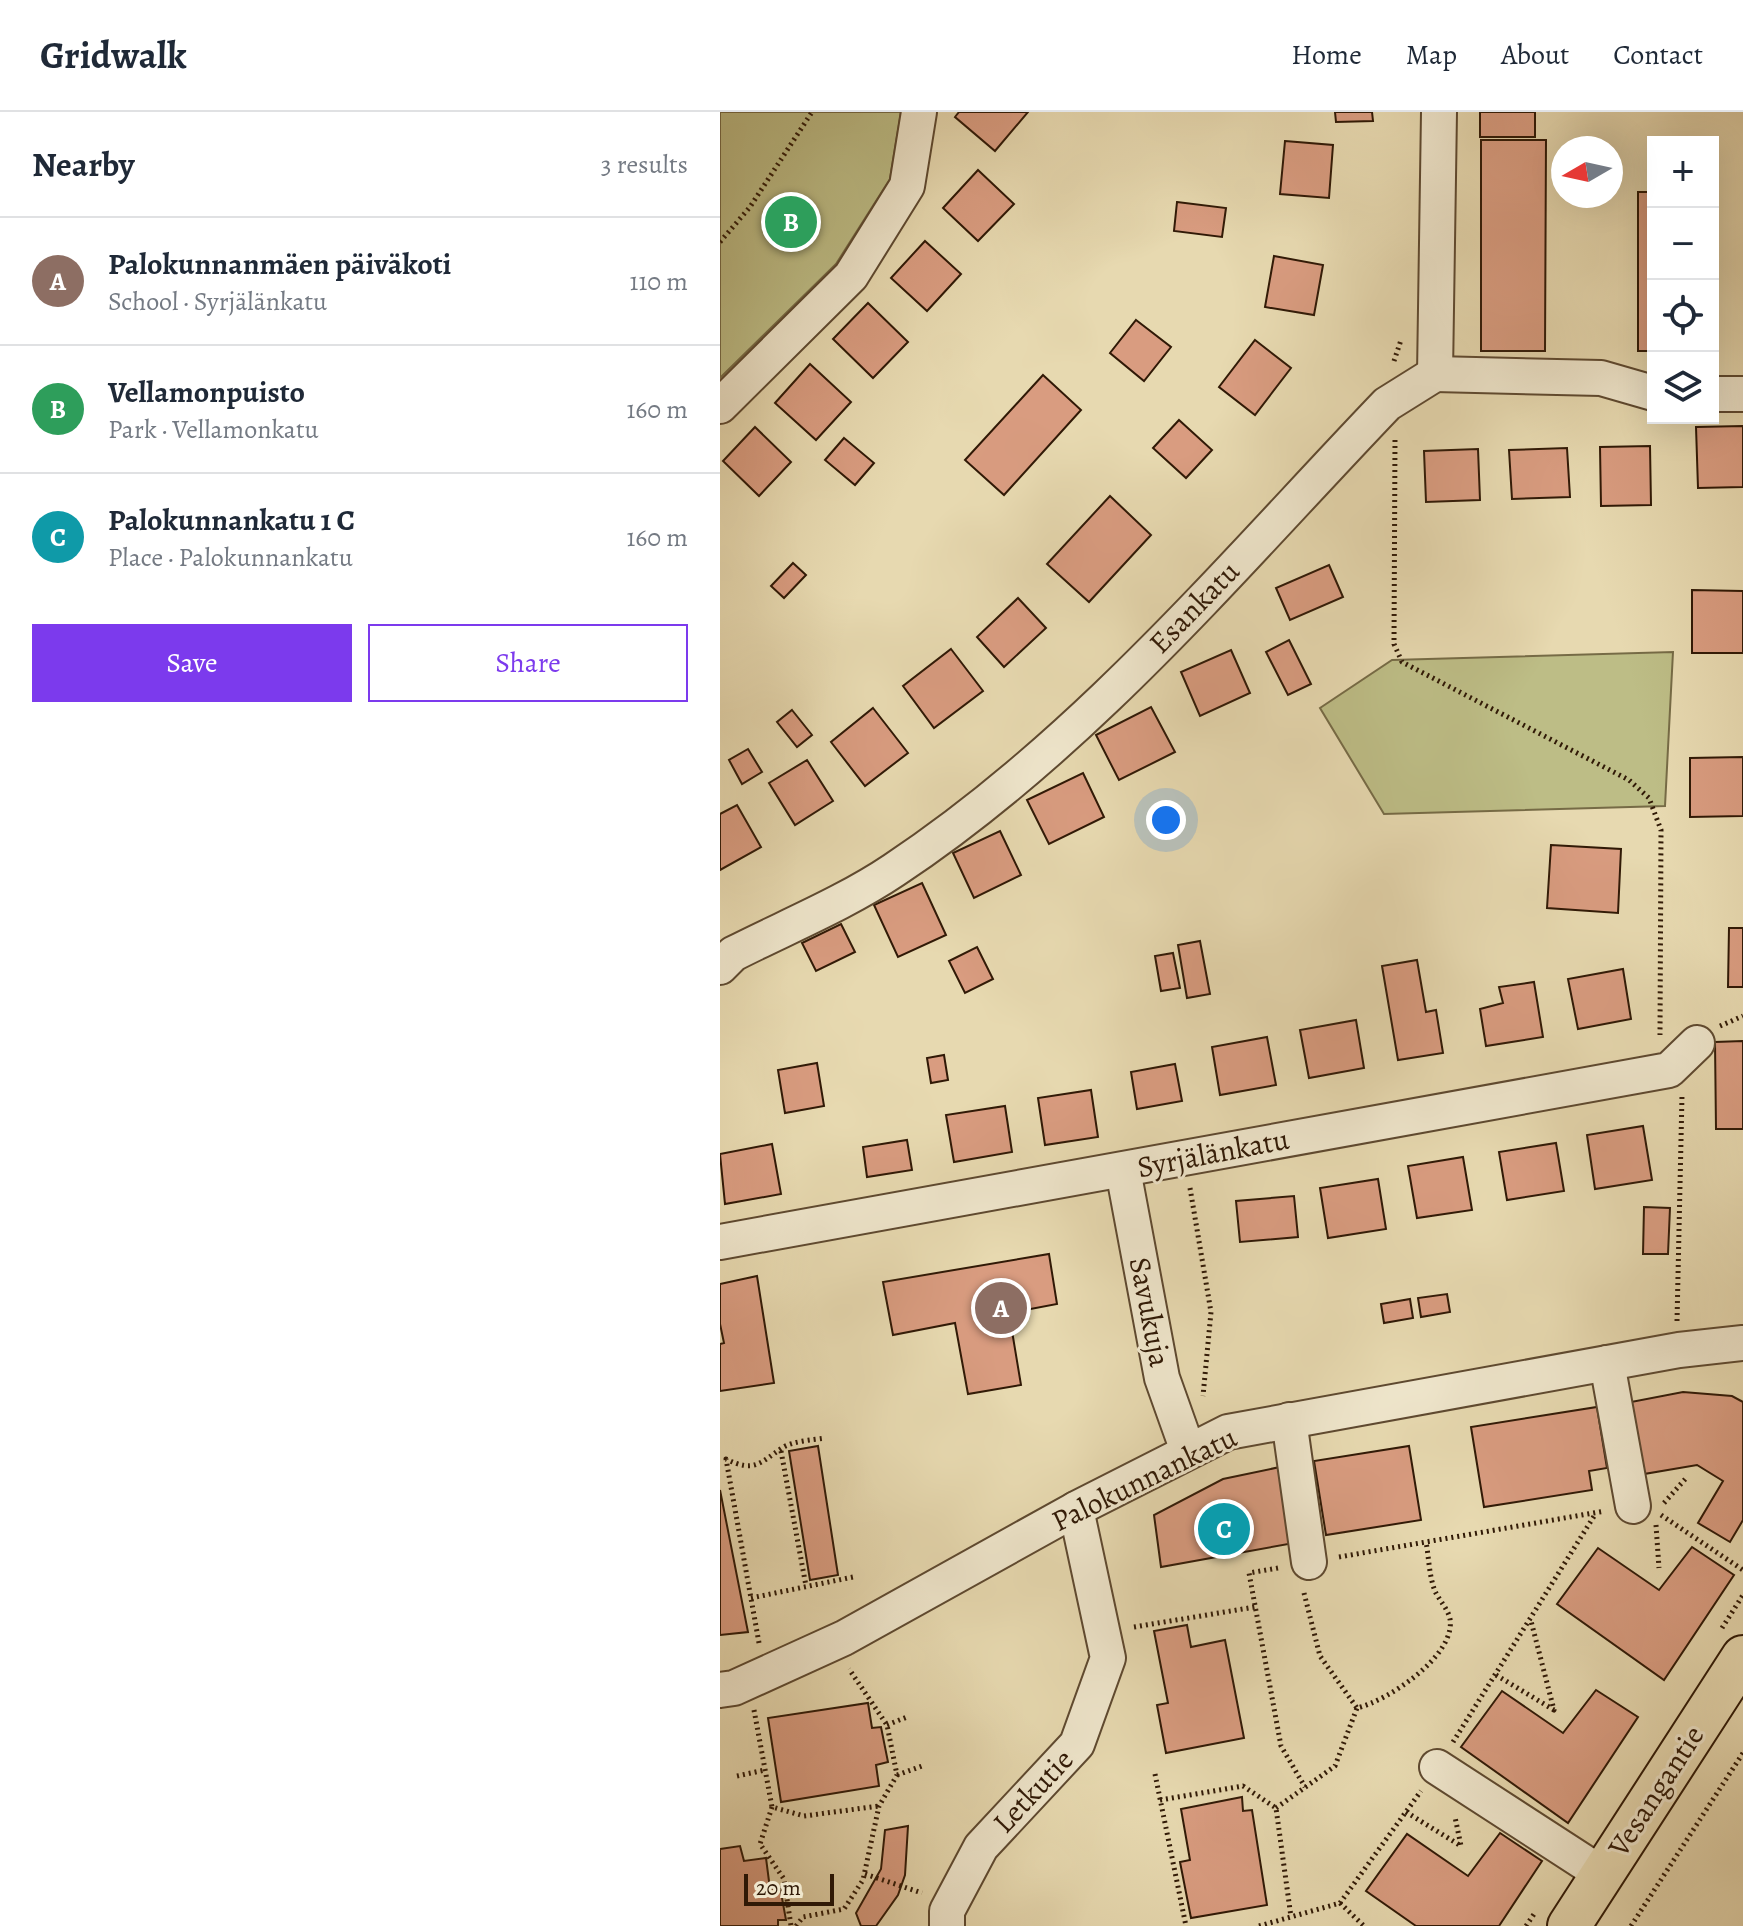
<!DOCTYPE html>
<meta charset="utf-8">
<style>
body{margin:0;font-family:Alegreya,serif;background:#f6f6f7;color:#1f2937}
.controls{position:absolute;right:24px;top:24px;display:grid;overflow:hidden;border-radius:0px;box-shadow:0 8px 32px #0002}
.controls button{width:72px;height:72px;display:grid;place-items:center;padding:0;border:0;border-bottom:2px solid #e0e1e3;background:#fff;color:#1f2937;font:40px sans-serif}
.compass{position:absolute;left:831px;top:24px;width:72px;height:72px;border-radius:50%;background:#fff;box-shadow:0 8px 32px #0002;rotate:261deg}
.scale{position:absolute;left:24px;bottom:20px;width:90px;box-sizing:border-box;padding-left:8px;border:4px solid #301906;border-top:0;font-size:22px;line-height:28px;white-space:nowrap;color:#301906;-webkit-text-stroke:6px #efe6cc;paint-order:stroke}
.you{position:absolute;left:446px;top:708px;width:28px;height:28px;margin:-20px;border:6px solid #fff;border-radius:50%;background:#1a73e8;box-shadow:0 0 0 12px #1a73e833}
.badge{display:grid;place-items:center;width:52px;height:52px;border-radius:50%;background:#7c3aed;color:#fff;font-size:26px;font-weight:700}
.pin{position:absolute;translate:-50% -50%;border:4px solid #fff;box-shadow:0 2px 8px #0006}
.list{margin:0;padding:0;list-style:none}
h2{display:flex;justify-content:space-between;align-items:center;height:104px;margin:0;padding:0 32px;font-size:34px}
h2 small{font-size:26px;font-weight:400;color:#747a83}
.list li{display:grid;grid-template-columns:52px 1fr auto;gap:24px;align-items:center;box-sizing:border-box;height:128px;padding:0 32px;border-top:2px solid #e0e1e3}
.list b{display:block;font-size:30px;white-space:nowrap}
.list p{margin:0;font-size:26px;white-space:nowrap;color:#747a83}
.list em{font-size:26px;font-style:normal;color:#747a83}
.actions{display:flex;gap:16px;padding:24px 32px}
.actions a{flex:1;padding:18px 0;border:2px solid #7c3aed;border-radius:0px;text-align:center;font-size:28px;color:#7c3aed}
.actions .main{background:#7c3aed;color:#fff}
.icon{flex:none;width:44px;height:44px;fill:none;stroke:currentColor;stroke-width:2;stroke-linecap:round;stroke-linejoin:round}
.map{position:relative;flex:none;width:1023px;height:1814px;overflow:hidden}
header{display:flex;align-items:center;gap:48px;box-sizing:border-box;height:112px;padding:0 40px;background:#fff;border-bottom:2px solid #e0e1e3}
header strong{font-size:38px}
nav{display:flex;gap:44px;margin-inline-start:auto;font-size:28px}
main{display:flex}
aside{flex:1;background:#fff}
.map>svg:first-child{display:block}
.green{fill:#bdbd86;stroke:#766b46;stroke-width:2}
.building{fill:#d99c80;stroke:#301906;stroke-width:2}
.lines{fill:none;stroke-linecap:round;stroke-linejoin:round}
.minor-casing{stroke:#5e4930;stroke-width:38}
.major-casing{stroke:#301906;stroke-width:46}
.path{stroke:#301906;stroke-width:5;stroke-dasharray:2 4;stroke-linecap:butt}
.minor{stroke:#efe6cc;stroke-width:34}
.major{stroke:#e7d9b0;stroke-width:42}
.labels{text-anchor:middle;stroke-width:6;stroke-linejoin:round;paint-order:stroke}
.street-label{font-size:30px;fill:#301906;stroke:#efe6cc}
</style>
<header>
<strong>Gridwalk</strong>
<nav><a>Home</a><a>Map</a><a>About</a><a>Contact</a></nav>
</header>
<main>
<aside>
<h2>Nearby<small>3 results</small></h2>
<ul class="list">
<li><span class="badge" style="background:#8d6e63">A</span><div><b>Palokunnanmäen päiväkoti</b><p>School · Syrjälänkatu</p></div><em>110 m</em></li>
<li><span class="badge" style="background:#2e9e5b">B</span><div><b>Vellamonpuisto</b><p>Park · Vellamonkatu</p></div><em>160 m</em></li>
<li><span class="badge" style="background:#0f9aa8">C</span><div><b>Palokunnankatu 1 C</b><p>Place · Palokunnankatu</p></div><em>160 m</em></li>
</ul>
<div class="actions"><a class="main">Save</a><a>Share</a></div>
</aside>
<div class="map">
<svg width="1023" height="1814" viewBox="0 0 1023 1814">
<rect width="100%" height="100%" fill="#e7d9b0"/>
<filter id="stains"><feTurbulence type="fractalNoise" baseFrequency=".0025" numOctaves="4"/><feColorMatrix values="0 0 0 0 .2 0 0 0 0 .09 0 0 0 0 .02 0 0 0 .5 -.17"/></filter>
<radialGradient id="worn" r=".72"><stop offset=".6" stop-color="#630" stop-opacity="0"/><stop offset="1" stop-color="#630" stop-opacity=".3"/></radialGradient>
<g class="green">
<polygon points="0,0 181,0 170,67 116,152 0,266"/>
<polygon points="953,540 945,694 664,702 600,596 672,548"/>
</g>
<g class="building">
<polygon points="239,0 308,0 275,39 235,5"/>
<polygon points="615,0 652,0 653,9 616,10"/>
<rect x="760" y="0" width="55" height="25"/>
<polygon points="761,28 826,28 825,239 761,239"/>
<polygon points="565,29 613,33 609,86 560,82"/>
<polygon points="258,58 294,92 258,129 223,96"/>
<rect x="918" y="80" width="15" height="159"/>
<polygon points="457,90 506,96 502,125 454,119"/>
<polygon points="205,129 241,162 207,199 171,166"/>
<polygon points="554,144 603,153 594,203 545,195"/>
<polygon points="148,191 188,230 153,266 113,227"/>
<polygon points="416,208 451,235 424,269 390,241"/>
<polygon points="535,228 571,256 535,303 499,275"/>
<polygon points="90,252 131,290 96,328 55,291"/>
<polygon points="323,263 361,298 284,383 245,348"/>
<polygon points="459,308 492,338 466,366 433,336"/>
<polygon points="1023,314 1023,375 978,376 976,315"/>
<polygon points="35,315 71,350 39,384 3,349"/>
<polygon points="124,326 154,351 135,373 105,348"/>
<polygon points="930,334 931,393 881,394 880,335"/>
<polygon points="847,336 850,385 792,387 789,338"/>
<polygon points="758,337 760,388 706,390 704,339"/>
<polygon points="390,384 431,423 369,490 327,452"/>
<polygon points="73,451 86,463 64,486 51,474"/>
<polygon points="609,453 623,485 570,508 556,476"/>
<polygon points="972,478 1023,479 1023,541 972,541"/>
<polygon points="298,486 326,516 284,555 257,525"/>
<polygon points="569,528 591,572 568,583 546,540"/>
<polygon points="231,537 263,579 214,616 183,574"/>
<polygon points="511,538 530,581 480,604 461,560"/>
<polygon points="431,595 455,640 399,668 376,623"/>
<polygon points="153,596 188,641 145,674 111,630"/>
<polygon points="72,598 92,623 77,635 57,610"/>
<polygon points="28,637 42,660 22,672 9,648"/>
<polygon points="1023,645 1023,704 970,705 970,646"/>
<polygon points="87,648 113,689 75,713 49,671"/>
<polygon points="363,661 384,705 329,732 307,688"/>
<polygon points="17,693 41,735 0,758 0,702"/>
<polygon points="280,719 301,763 254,786 233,741"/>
<polygon points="831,733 901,737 898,801 827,796"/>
<polygon points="202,771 226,823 178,845 154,793"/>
<polygon points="121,812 135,840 96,859 82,831"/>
<polygon points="1009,816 1023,816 1023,875 1008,875"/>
<polygon points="480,829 490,882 467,886 458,833"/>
<polygon points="257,835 273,867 245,881 229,849"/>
<polygon points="453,841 460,876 441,879 435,844"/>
<polygon points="697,848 706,900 716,898 723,941 678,948 662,854"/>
<polygon points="903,857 911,907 858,917 848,867"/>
<polygon points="814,870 823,925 766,934 760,897 783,891 779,875"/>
<polygon points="636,908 644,956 589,966 580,918"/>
<polygon points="547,925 556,973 500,983 492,935"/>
<polygon points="1023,929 1023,1017 996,1017 995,930"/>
<polygon points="224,943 228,968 211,971 207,946"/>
<polygon points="97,951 104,994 65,1001 58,958"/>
<polygon points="455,952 462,989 417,997 411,960"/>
<polygon points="371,978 378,1025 325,1033 318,986"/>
<polygon points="285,994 292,1040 234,1050 226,1003"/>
<polygon points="923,1014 932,1068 875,1077 867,1023"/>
<polygon points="187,1028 192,1058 147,1065 143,1035"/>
<polygon points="836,1031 844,1079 787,1088 779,1040"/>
<polygon points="52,1032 61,1082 5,1092 0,1042"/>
<polygon points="743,1045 752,1098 697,1106 688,1054"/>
<polygon points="658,1067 666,1117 608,1126 600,1076"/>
<polygon points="574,1084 578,1125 520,1130 516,1089"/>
<polygon points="924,1095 950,1096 948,1142 923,1142"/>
<polygon points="329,1142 337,1192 289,1201 301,1273 248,1282 235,1211 173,1223 163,1170"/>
<polygon points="37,1164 54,1271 0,1279 0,1232 4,1231 0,1212 0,1172"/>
<polygon points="727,1182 730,1200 701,1205 698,1186"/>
<polygon points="690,1187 693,1206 664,1211 661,1192"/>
<polygon points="963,1280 1012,1284 1023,1290 1023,1408 1010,1430 978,1411 1003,1369 977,1353 924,1362 911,1290"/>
<polygon points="877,1295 887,1356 869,1359 872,1378 764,1395 751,1315"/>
<polygon points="98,1334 118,1463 90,1468 69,1339"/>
<polygon points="689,1334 701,1408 606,1423 594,1349"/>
<polygon points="560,1355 574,1431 441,1455 434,1403 503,1367"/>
<polygon points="0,1378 28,1520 0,1523"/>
<polygon points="972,1435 1014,1463 944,1568 837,1492 878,1436 939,1478"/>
<polygon points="467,1513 471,1535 505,1528 524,1626 446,1641 437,1593 448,1591 434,1519"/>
<polygon points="876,1578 918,1605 848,1711 741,1635 782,1579 843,1621"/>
<polygon points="148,1591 152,1616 161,1615 168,1650 156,1653 159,1674 61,1690 48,1606"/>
<polygon points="522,1685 523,1699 532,1698 547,1793 471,1806 460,1750 470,1748 461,1697"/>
<polygon points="188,1714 185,1763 178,1783 156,1814 141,1814 136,1801 161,1757 165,1718"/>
<polygon points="780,1721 822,1749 779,1814 696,1814 646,1779 687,1722 748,1764"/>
<polygon points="20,1734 24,1749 46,1746 50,1777 60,1775 66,1808 58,1808 58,1814 0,1814 0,1737"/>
</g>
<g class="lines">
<g class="minor-casing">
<g id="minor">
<polyline points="715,262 719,0"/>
<polyline points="715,262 881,266 933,281"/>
<polyline points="993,282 1023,282"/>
<polyline points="0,294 131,164 187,74 199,0"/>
<path d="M 0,855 L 13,842 C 66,815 125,791 174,758 C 364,632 511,455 667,292 L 715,262"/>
<polyline points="403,1058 442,1266 468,1339"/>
<polyline points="0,1130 949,958 977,931"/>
<polyline points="887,1251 913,1394"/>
<polyline points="569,1308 589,1450"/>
<polyline points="0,1578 14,1576 124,1526 356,1397 508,1320 959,1238 1023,1231"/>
<polyline points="717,1655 882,1762"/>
<polyline points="227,1814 227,1799 261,1735 357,1632 388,1546 356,1397"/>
</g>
</g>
<g class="major-casing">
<polyline id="major" points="849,1814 1023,1545"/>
</g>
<g class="path">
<polyline points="0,130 30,95 92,0"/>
<polyline points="674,249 681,228"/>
<polyline points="675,328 674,532 682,550 909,668 929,686 941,718 940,923"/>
<polyline points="1000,914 1023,904"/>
<polyline points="470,1076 491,1200 483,1284"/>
<polyline points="957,1209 962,983"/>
<polyline points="61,1339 86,1474"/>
<polyline points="944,1391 967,1365"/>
<polyline points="941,1403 1023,1458"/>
<polyline points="936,1413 939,1456"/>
<polyline points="619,1445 885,1399"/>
<polyline points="558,1456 529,1461 561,1634 585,1675"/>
<path d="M 584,1481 L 600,1544 L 637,1596 C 667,1589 736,1544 730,1507 C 728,1497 719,1488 715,1479 C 709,1464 709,1446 706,1430"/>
<polyline points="31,1486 133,1465"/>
<polyline points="414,1515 535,1495"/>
<polyline points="1002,1516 1023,1483"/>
<path d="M 39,1531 L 6,1347 C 34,1361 40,1351 62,1336 C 72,1329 93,1328 105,1326"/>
<polyline points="776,1563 834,1598 811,1509"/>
<polyline points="34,1598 52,1695 84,1704 159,1694"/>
<polyline points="167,1613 187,1605"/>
<polyline points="733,1630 876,1401"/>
<polyline points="435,1662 466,1814"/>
<polyline points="177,1663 205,1653"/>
<polyline points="17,1664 45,1658"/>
<polyline points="440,1688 523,1674 556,1696 571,1805"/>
<polyline points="52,1695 40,1732 64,1767 71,1814"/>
<polyline points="556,1696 615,1654 637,1596"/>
<polyline points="686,1700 741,1734 735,1705"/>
<polyline points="145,1762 202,1781"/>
<polyline points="620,1791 644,1814"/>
<polyline points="76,1814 83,1805 124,1797 143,1768 159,1694 177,1663 167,1613 129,1557"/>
<polyline points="539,1814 620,1791 701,1679"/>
<polyline points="806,1814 814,1802"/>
<polyline points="911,1814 1023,1641"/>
</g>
<use href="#minor" class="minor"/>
<use href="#major" class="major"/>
</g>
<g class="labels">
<g class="street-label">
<text transform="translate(474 495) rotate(-46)" y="10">Esankatu</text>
<text transform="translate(493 1041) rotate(-11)" y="10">Syrjälänkatu</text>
<text transform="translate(430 1200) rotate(79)" y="10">Savukuja</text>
<text transform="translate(424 1367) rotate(-26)" y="10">Palokunnankatu</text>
<text transform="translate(313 1679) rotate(-47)" y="10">Letkutie</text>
<text transform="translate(936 1679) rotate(-57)" y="10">Vesangantie</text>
</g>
</g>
<rect width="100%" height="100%" filter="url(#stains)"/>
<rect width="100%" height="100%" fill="url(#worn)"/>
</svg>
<div class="controls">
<button>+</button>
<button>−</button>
<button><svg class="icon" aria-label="locate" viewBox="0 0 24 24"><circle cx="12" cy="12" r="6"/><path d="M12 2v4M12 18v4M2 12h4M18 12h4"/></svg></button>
<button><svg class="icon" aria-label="layers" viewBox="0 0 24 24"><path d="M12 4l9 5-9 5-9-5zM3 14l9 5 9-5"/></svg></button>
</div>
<svg class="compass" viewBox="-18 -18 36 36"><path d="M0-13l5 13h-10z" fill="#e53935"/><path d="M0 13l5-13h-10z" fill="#747a83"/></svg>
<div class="scale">20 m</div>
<div class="you"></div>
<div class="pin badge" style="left:281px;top:1196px;background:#8d6e63">A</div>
<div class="pin badge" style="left:71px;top:110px;background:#2e9e5b">B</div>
<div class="pin badge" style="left:504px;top:1417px;background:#0f9aa8">C</div>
</div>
</main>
